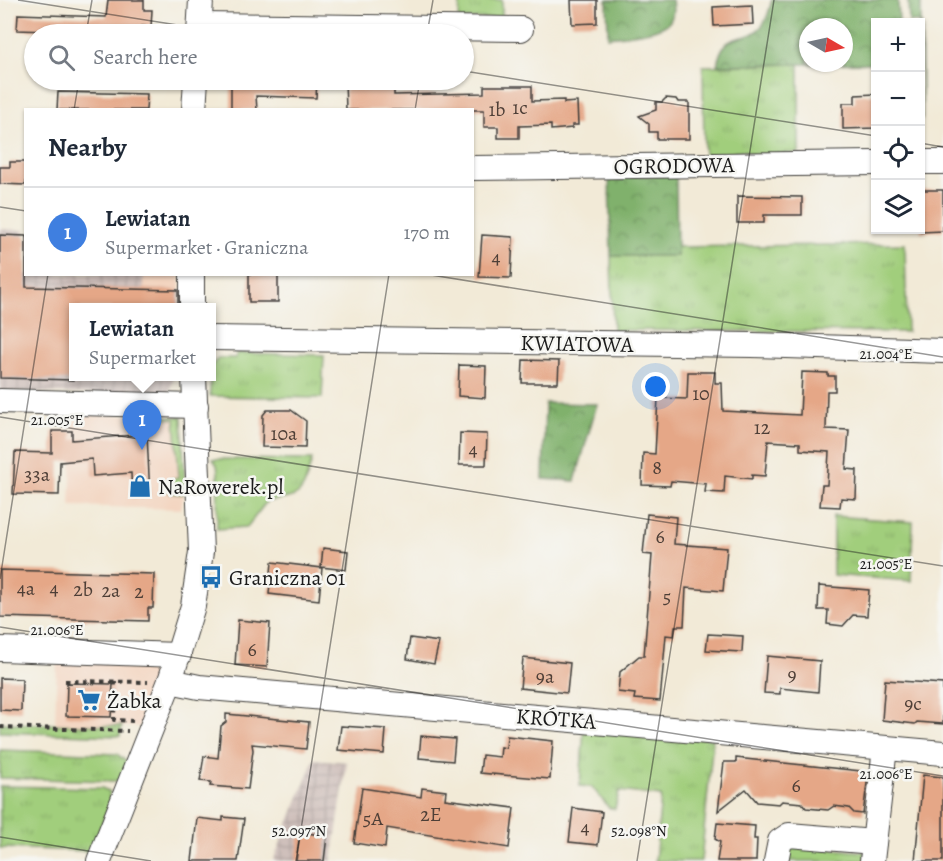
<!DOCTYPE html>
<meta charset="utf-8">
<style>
body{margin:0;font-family:Alegreya,serif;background:#f2f2f3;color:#1f2937}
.controls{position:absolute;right:18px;top:18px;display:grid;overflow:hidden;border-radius:0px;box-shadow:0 2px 4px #0004}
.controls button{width:54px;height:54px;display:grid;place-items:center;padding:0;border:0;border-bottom:2px solid #e0e1e3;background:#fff;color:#1f2937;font:30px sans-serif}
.compass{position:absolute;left:799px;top:18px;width:54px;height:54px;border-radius:50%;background:#fff;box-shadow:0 2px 4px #0004;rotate:99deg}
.you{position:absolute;left:656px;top:387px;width:21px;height:21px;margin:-15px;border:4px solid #fff;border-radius:50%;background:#1a73e8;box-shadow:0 0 0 9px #1a73e833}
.badge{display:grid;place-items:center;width:39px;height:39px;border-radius:50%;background:#ea580c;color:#fff;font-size:20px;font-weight:700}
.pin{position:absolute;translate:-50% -50px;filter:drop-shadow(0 2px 3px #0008)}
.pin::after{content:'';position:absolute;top:32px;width:21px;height:18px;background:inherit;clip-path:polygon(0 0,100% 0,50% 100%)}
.popup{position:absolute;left:69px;top:303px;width:147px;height:78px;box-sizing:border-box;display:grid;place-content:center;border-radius:0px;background:#fff;filter:drop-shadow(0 2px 4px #0005);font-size:20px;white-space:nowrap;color:#747a83}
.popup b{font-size:22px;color:#1f2937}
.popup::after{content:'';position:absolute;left:50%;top:100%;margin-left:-12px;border:12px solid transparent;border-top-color:#fff}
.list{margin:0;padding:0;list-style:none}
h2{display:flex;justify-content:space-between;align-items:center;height:78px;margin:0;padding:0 24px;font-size:26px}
h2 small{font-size:20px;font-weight:400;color:#747a83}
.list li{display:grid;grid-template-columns:39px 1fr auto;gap:18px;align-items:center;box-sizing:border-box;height:90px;padding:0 24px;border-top:2px solid #e0e1e3}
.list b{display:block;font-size:22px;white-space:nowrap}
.list p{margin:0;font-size:20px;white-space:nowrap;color:#747a83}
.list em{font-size:20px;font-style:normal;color:#747a83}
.icon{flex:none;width:33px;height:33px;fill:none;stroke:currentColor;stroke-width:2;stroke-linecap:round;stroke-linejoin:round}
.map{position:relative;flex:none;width:943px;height:861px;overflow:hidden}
.search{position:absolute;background:#fff;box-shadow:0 2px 4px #0004;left:24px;top:24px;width:450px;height:66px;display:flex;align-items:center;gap:15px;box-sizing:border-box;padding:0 21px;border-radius:33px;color:#747a83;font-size:22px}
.panel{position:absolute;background:#fff;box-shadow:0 2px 4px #0004;left:24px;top:108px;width:450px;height:168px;border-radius:0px}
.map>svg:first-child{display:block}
.built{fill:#f3d4bf}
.industrial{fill:url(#industrial-grid)}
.grass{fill:url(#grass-tufts);stroke:#5e754c;stroke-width:1.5}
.forest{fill:url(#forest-crowns);stroke:#4e6644;stroke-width:1.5;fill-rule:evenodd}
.building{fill:#e5a787}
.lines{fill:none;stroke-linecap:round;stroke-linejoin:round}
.minor-casing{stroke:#3c3b38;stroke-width:26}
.path{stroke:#3c3b38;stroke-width:4;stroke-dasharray:4.5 4.5;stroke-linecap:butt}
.minor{stroke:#fff;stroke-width:24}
.ticks{fill:none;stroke:#1c1c1c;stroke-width:1.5;stroke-opacity:0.45}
.labels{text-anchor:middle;stroke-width:5;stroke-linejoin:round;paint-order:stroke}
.number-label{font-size:20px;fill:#4e3f37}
.street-label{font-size:22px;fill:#1c1c1c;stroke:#f6f6f2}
.poi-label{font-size:22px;fill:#1c1c1c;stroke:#f6f6f2;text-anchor:start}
.ticks-label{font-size:15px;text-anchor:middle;fill:#1c1c1c;stroke:#f6f6f2;stroke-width:5;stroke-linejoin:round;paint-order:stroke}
</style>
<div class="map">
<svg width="943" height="861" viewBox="0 0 943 861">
<defs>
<pattern id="industrial-grid" width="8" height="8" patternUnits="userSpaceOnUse" patternTransform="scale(1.5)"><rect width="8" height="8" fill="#cfc0bb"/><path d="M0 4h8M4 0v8" fill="none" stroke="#b1a4a0"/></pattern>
<pattern id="grass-tufts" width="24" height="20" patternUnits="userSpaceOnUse" patternTransform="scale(1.5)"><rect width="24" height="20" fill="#a1ce7c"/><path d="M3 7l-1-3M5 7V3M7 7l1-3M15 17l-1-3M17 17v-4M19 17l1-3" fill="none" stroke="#8ab06b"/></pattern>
<pattern id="forest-crowns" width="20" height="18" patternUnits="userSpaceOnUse" patternTransform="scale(1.5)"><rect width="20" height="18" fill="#80b16c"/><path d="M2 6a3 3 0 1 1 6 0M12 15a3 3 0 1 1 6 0" fill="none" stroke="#688f58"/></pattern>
</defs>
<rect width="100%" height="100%" fill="#f6f6f2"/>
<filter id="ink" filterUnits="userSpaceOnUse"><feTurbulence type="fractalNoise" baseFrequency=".0167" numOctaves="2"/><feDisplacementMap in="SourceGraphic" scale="12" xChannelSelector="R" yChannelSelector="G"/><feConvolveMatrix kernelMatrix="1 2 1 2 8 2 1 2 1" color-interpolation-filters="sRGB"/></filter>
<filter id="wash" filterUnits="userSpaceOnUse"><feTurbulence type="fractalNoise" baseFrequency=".008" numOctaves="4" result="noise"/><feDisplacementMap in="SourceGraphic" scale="24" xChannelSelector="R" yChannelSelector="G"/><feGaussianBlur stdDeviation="1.35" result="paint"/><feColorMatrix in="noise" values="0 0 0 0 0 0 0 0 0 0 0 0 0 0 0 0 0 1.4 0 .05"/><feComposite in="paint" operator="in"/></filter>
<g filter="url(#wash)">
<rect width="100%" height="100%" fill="#f2ead7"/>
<g class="built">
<polygon points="144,275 180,275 180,290 144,289"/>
<polygon points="73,415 178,415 185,492 181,509 70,506"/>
<polygon points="57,661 139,663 158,667 140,727 55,725"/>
</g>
<g class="industrial">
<polygon points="0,229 25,230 26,274 144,275 144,289 180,290 180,307 73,308 73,376 174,377 168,396 0,392"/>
<polygon points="314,759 347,762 332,861 273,861"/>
</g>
<g class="grass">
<polygon points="460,0 502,0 502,18 459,19"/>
<polygon points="799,64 799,153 750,154 746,151 735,151 732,155 704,156 703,66"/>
<polygon points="905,244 907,332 613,330 611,256 677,256 676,247"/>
<polygon points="236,353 324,355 322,398 210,396 211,367 218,358 236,358"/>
<polygon points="160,416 182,417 185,492 183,494 170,493 166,487 167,480 179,477 175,419 159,418"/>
<path d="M 213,459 L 220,459 L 312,460 C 301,495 306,497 267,501 L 247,527 L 217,529 L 218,472 L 217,465 Z"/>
<polygon points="833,516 913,522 911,581 833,575"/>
<polygon points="0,723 122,726 120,736 0,732"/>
<polygon points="584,727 713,739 701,861 655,861 661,796 619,791 615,809 609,808 592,787 580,786"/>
<polygon points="0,750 117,754 127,762 121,779 115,781 0,778"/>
<polygon points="0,786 102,788 110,792 109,796 111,801 91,851 0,848"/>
<polygon points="787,845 864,852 866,861 782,861"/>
</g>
<g class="forest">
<path d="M 607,0 L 672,0 C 673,6 674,13 671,19 C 666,33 622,35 608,37 Z"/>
<path d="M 772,0 L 898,0 L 899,22 L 876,22 L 875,63 L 717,65 C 724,28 742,46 761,27 C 768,20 769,9 772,0 ZM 808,27 L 844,27 L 844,63 L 808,63 Z"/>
<polygon points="908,0 921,0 922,119 920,22 909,22"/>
<polygon points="609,176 676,176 677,256 611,256"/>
<polygon points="545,403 597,404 575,481 543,479"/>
</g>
<g id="blocks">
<g class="building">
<polygon points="108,0 144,0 144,10 152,10 151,27 142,26 142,34 17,30 18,14 106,17"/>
<polygon points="571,0 597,0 597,23 572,24"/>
<polygon points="752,5 753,24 714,26 713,7"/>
<polygon points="231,80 317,80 316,98 256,96 257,110 231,110"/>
<polygon points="345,80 394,80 394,95 484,93 484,86 532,86 532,101 564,100 564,103 577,102 578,125 572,125 572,128 551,130 551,125 519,126 519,138 498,138 498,127 484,127 484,110 346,110"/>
<polygon points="58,92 147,94 146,110 57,110"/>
<polygon points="876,94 876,128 843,129 843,103 855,103 855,95"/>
<polygon points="666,98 676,99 678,102 689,102 689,139 657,139 657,132 649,132 649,124 639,116 656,110 656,102 662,102"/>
<polygon points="10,162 26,162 26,185 0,184 0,167 10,167"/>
<polygon points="921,190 943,190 943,231 921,232"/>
<polygon points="737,196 802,197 802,215 764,215 764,223 737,223"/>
<polygon points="0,235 26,236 26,287 178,290 178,308 73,308 73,380 0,378"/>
<polygon points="482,235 513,237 511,278 479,277"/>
<rect x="249" y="274" width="29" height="28"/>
<polygon points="523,360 559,361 558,383 522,383"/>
<polygon points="459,365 486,366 485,398 458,396"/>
<polygon points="688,372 715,372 715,383 722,383 723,411 800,415 802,372 828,373 828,376 835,376 835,391 827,391 826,429 849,430 846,469 857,470 856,499 841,498 840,507 820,506 822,485 827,485 829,452 800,450 800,443 768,441 765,476 752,475 752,479 725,476 724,493 705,492 706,484 671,481 670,486 642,485 643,453 655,454 658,398 687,399"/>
<polygon points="267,410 291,410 306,421 305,448 262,447 263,415"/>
<polygon points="52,431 72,431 72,440 147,434 150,497 132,498 131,473 93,476 92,459 60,462 59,495 13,494 15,452 52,453"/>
<polygon points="460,433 487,434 486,465 459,465"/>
<polygon points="647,514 676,517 674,544 727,548 723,591 686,588 684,626 675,626 674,636 666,635 660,701 634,699 635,694 618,692 620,672 639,656 644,656 652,555 643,554"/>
<polygon points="323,548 348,551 346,570 321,567"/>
<polygon points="272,562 322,568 319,600 269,594"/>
<polygon points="0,570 154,574 153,608 148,608 148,621 0,617"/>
<polygon points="819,586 869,590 867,616 853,615 843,626 827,624 828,610 818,610"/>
<polygon points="238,620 270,623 267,667 235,665"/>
<polygon points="708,634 743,636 742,652 706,650"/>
<polygon points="410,638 439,642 434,664 407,659"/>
<polygon points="767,656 820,661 818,692 780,688 780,694 764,693"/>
<polygon points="523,658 570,663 567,693 520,688"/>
<polygon points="0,678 22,679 21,711 0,710"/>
<polygon points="885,680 943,684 943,724 917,722 915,724 882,720"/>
<polygon points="67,683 113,684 111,717 66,716"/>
<polygon points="226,714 309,722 306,749 252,744 253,750 248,789 210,786 211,782 200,781 204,756 218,758 221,726 226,722"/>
<polygon points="341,726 386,729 384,754 338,750"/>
<polygon points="421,736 455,739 453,761 419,758"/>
<polygon points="507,736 553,741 550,779 480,773 482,755 500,757 501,747 506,748"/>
<polygon points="736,758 861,771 861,774 868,775 863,814 854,813 849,808 834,806 828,810 806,808 802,803 782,801 779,804 757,802 746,789 718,811 724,762 736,762"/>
<polygon points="923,775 943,777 943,861 915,861"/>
<polygon points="362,788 421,797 422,788 446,791 445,799 514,808 509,848 387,828 385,848 354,843"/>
<polygon points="573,808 602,812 598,845 569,842"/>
<polygon points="223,817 244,819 238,861 192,861 197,818 223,821"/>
<polygon points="717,823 755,826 754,839 757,839 756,861 717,861 720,842 715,839"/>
<polygon points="300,832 327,836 324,861 296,861"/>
</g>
</g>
</g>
<g filter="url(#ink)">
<use href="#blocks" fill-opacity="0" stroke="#3c3b38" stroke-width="1.5"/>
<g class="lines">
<g class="minor-casing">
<g id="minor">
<polyline points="200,25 521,29"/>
<polyline points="199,34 201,0"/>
<polyline points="194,110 196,80"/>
<polyline points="920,162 943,162"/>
<polyline points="472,168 876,163"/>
<polyline points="192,274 192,308"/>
<polyline points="211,338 752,345 943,351"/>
<polyline points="0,401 196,406"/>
<polyline points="0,649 179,655"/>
<polyline points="170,681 199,687 943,753"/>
<polyline points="99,861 170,681 193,606 201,552 194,376"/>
<polyline points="776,861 780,841 789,835 874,842"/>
<polyline points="872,861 885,748"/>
</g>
</g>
<g class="path">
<polyline points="65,681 148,682"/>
<polyline points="115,681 114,720 133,721"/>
<polyline points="0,727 128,731"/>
</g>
<use href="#minor" class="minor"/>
</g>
</g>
<path class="ticks" d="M 18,0 L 235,34M 86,34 L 92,0M 427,34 L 433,0M 464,71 L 876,136M 74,110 L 79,80M 415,110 L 420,80M 920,143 L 943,147M 0,207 L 26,211M 425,274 L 943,357M 0,417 L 943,566M 0,579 L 48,274M 0,627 L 943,776M 0,837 L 151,861M 296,861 L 389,274M 637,861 L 774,0"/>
<defs>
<g id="shop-bare" transform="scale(1.8)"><path d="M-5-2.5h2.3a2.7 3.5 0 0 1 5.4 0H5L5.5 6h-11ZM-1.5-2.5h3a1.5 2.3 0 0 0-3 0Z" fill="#1f6fb2" stroke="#f6f6f2" stroke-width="2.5" paint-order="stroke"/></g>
<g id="bus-bare" transform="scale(1.8)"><path d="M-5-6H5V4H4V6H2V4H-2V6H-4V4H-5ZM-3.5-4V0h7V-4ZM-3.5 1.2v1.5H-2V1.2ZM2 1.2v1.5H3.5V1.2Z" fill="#1f6fb2" stroke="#f6f6f2" stroke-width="2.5" paint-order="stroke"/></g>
<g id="supermarket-bare" transform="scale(1.8)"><path d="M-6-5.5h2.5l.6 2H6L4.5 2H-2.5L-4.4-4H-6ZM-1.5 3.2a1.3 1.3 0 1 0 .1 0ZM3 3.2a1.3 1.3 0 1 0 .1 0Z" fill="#1f6fb2" stroke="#f6f6f2" stroke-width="2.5" paint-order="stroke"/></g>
</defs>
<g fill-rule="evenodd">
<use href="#shop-bare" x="140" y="486"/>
<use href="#bus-bare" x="211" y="577"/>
<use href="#supermarket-bare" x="89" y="700"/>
</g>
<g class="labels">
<g class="number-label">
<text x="520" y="114">1c</text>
<text x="497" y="116">1b</text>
<text x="496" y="264">4</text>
<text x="701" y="400">10</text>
<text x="762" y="434">12</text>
<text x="284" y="440">10a</text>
<text x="473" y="456">4</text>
<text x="657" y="474">8</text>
<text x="37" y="481">33a</text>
<text x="660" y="543">6</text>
<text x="26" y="595">4a</text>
<text x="54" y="595">4</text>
<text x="83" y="596">2b</text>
<text x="111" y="597">2a</text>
<text x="139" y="598">2</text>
<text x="667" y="603">5</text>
<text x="252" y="656">6</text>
<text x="792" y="681">9</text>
<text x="545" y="683">9a</text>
<text x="913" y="710">9c</text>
<text x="796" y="792">6</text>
<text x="431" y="821">2E</text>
<text x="373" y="825">5A</text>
<text x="585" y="834">4</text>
</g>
<g class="street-label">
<text transform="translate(674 165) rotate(-1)" y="8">OGRODOWA</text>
<text transform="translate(577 343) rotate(1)" y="8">KWIATOWA</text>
<text transform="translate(556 718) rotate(4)" y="8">KRÓTKA</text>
</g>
<g class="poi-label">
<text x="158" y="494">NaRowerek.pl</text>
<text x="229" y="585">Graniczna 01</text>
<text x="107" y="708">Żabka</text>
</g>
</g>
<g class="ticks-label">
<text x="886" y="359">21.004°E</text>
<text x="57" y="425">21.005°E</text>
<text x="886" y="569">21.005°E</text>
<text x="57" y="635">21.006°E</text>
<text x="886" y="779">21.006°E</text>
<text x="299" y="836">52.097°N</text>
<text x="639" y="836">52.098°N</text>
</g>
</svg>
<div class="controls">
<button>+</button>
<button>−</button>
<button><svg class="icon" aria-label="locate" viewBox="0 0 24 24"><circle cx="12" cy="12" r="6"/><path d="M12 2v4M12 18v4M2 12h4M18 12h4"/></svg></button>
<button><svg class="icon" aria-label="layers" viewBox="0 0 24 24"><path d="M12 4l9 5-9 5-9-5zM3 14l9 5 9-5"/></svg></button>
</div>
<svg class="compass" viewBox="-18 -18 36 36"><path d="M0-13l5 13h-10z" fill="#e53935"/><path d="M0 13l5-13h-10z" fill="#747a83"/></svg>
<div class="you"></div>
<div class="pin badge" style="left:142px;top:450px;background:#3f7fe0">1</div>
<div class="popup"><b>Lewiatan</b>Supermarket</div>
<div class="search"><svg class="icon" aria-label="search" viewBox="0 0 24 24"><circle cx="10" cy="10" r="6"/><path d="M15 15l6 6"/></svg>Search here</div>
<section class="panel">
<h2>Nearby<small></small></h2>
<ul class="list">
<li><span class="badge" style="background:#3f7fe0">1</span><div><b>Lewiatan</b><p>Supermarket · Graniczna</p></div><em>170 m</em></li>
</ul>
</section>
</div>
